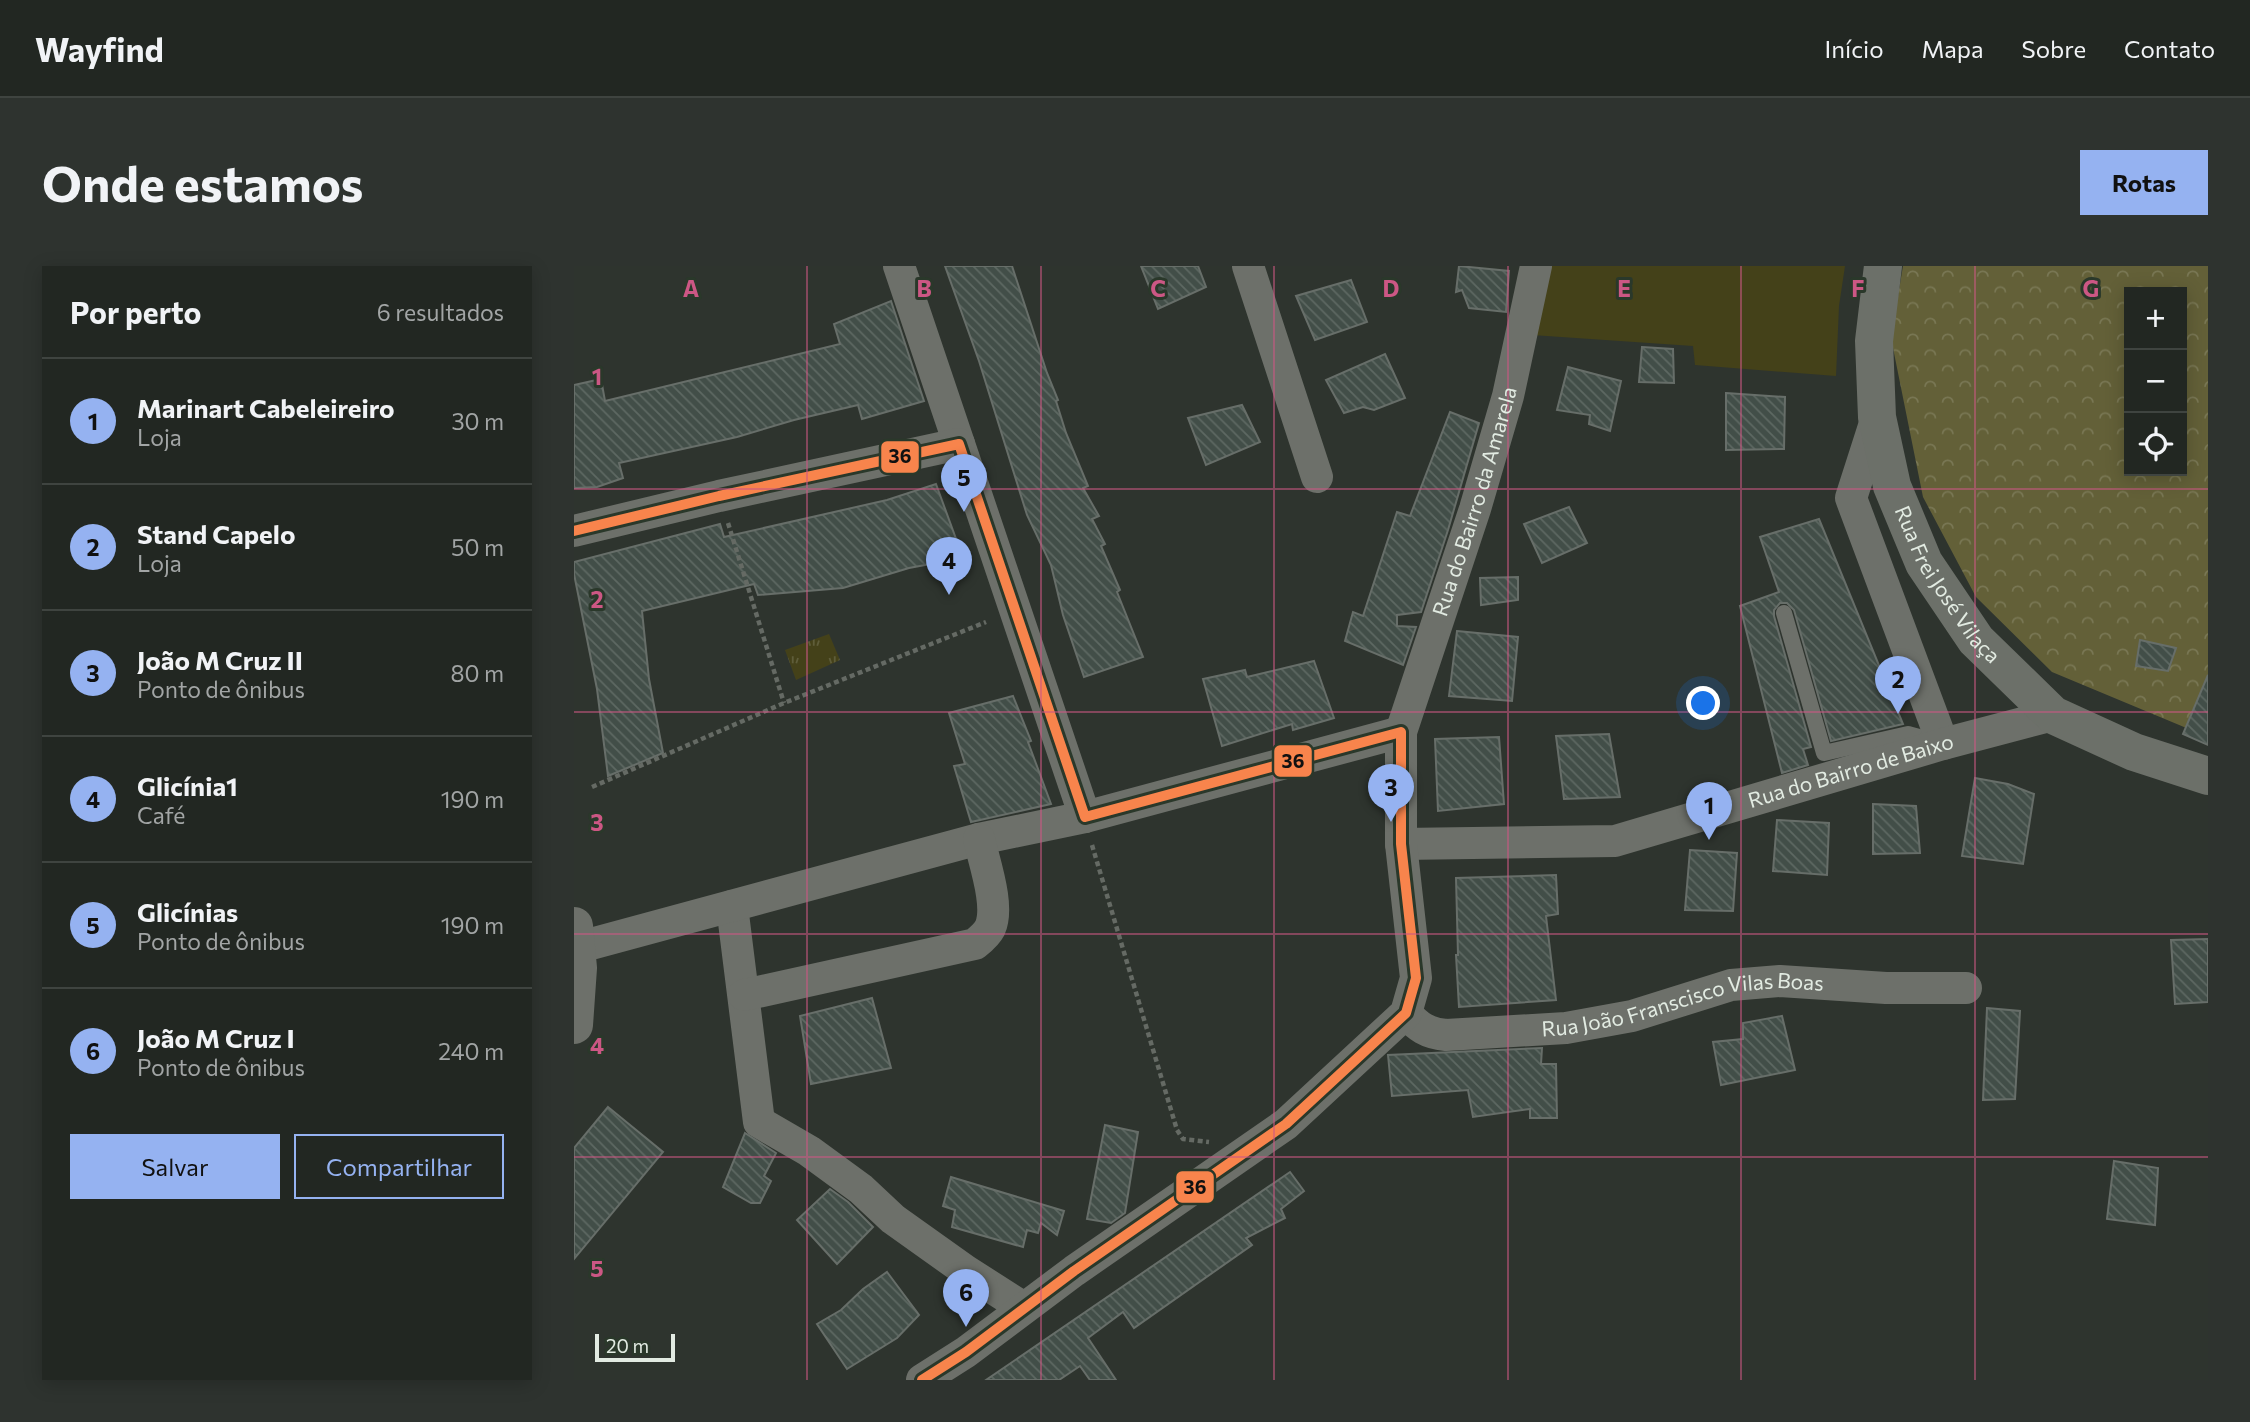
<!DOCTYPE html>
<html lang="pt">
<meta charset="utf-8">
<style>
body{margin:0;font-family:Commissioner,sans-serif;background:#2e332f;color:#f1f3f6}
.controls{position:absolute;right:21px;top:21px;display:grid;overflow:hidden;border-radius:0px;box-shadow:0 4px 18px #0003}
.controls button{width:63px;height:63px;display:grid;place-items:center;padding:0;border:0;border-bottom:2px solid #3f4440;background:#222722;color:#f1f3f6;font:35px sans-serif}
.scale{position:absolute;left:21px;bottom:18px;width:80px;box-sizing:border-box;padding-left:7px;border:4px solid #e2ebe2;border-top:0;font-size:19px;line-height:24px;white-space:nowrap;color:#e2ebe2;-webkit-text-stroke:5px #2a382a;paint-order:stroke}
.you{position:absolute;left:1130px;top:438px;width:24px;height:24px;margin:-18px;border:5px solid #fff;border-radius:50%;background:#1a73e8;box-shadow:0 0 0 10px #1a73e833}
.badge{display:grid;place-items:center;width:46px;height:46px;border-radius:50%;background:#95b2f1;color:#111;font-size:23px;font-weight:700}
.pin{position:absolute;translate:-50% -58px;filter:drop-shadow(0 2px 4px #0008)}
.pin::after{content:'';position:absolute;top:37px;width:24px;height:21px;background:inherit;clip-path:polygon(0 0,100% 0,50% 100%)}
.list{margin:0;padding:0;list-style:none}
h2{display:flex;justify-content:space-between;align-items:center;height:91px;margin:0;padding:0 28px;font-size:30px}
h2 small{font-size:23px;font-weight:400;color:#a2a5a5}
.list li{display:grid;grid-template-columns:46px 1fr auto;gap:21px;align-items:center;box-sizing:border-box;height:126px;padding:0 28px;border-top:2px solid #3f4440}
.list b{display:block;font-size:26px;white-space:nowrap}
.list p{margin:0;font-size:23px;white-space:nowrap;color:#a2a5a5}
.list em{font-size:23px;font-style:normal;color:#a2a5a5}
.actions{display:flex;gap:14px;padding:21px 28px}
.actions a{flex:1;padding:16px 0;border:2px solid #95b2f1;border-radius:0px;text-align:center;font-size:24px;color:#95b2f1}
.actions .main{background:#95b2f1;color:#111}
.icon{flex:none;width:38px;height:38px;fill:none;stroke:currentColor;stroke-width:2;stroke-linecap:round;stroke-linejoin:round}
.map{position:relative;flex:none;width:1634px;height:1114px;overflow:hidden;border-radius:0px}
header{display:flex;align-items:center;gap:42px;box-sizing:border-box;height:98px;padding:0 35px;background:#222722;border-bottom:2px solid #3f4440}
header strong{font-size:33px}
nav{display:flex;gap:38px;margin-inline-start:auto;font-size:24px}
.intro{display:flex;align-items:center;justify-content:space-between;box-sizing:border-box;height:168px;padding:0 42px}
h1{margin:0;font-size:49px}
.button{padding:18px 32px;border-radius:0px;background:#95b2f1;color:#111;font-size:24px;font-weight:700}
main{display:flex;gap:42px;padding:0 42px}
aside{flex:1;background:#222722;border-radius:0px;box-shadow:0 4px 18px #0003}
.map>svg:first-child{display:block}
.grass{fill:#444119}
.forest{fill:url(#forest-crowns);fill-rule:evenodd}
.park{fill:url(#park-tufts)}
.building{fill:url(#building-back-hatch);stroke:#676e69;stroke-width:2}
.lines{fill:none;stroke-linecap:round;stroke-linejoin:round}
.path{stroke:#656a64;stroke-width:4.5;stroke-dasharray:5 3.5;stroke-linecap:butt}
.service{stroke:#6d706a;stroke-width:16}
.minor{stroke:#6d706a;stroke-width:32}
.tertiary{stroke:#6d706a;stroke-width:38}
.primary{stroke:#6c7069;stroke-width:38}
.bus-1-casing{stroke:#2a382a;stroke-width:16}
.bus-1{stroke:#f8844c;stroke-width:10}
.grid{fill:none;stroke:#cc5784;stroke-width:2;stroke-opacity:0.55}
.labels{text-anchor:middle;stroke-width:6;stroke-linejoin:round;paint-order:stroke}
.street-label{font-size:21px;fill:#e2ebe2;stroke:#2a382a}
.grid-label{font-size:23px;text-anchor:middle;font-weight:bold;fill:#cc5784;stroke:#2a382a;stroke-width:6;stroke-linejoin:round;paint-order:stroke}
.line-badge{stroke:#2a382a;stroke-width:2.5}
.pale-badge-label{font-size:19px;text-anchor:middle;font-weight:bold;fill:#111}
</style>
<header>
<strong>Wayfind</strong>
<nav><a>Início</a><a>Mapa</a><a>Sobre</a><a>Contato</a></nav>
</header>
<div class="intro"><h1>Onde estamos</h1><a class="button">Rotas</a></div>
<main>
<aside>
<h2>Por perto<small>6 resultados</small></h2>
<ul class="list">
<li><span class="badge">1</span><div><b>Marinart Cabeleireiro</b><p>Loja</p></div><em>30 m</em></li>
<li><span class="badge">2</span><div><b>Stand Capelo</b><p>Loja</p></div><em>50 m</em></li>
<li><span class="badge">3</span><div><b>João M Cruz II</b><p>Ponto de ônibus</p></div><em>80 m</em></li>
<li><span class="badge">4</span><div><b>Glicínia1</b><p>Café</p></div><em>190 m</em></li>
<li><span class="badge">5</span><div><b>Glicínias</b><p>Ponto de ônibus</p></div><em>190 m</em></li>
<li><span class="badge">6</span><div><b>João M Cruz I</b><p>Ponto de ônibus</p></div><em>240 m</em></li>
</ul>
<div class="actions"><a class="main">Salvar</a><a>Compartilhar</a></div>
</aside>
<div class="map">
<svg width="1634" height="1114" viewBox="0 0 1634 1114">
<defs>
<pattern id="forest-crowns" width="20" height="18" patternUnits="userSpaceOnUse" patternTransform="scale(1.75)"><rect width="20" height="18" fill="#636038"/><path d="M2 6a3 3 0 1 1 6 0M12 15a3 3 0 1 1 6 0" fill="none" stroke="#797754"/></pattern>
<pattern id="park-tufts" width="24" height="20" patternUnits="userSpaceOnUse" patternTransform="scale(1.75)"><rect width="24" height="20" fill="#444119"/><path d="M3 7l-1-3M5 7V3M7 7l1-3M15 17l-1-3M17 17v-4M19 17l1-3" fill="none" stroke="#5f5d3a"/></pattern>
<pattern id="building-back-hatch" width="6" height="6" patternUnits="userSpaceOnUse" patternTransform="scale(1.75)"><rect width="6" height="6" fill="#424e48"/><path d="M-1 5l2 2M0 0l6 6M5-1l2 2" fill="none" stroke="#5d6862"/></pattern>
</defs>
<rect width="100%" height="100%" fill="#2e342e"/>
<polygon class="grass" points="961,0 1271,0 1265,40 1262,110 1121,99 1119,80 958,69"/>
<path class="forest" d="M 1329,0 L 1634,0 L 1634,471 L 1478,406 L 1402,331 L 1349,231 L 1317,72 ZM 1555,26 L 1608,26 L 1608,205 L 1555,205 Z"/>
<polygon class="park" points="255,368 266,394 222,414 211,384"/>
<g class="building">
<polygon points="371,0 438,0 473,107 484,134 482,135 492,167 514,220 509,222 525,250 518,253 531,278 527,280 546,324 543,326 569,391 510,411 489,349 477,299 453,249 405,95"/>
<polygon points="567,0 624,0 632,21 584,43"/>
<polygon points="885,0 935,5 932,46 895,42 888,24 882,26"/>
<polygon points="777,14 793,56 741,74 722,30"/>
<polygon points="317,35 350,135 288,153 284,139 220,154 163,171 45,197 49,212 23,221 0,222 0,119 27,113 31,135 266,78 260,58"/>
<polygon points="1068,81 1099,83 1100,117 1065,116"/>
<polygon points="811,88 831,132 800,144 789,141 770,147 752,114"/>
<polygon points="994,101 1047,115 1036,165 1015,158 1016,149 983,144"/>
<polygon points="1152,127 1211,131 1210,183 1152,184"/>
<polygon points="668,139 686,176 632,199 614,152"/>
<polygon points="876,146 905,157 874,264 847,346 823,349 823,360 842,361 829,399 771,375 779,346 789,350 823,246 836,250"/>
<polygon points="362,218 389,292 335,302 269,322 184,329 180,318 68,345 75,413 89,487 34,510 23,423 0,308 0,296 146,258 150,271 313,234"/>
<polygon points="995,241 1013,277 968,297 950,258"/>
<polygon points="1245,253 1329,458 1257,475 1220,344 1213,337 1206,337 1200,344 1200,350 1237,481 1229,483 1234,499 1208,507 1166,340 1205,326 1186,271"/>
<polygon points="944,311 944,334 907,339 906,312"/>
<polygon points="883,365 944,371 938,435 875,430"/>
<polygon points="1566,374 1602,382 1594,405 1562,400"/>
<polygon points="740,395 760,452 719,464 718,458 648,480 629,413 671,404 673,411"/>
<polygon points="1634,409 1634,479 1609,468"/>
<polygon points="439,430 457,475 454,476 477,538 397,556 380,500 391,498 375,447"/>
<polygon points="1035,468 1046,531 990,533 982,470"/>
<polygon points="925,471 930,538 864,545 861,473"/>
<polygon points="1401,512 1434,518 1460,528 1449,598 1388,590"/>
<polygon points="1299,538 1342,540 1346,587 1299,588"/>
<polygon points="1203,554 1255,557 1253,609 1199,605"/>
<polygon points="1116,584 1163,587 1159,645 1111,644"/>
<polygon points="982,609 984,648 972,650 982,734 885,741 882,689 884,689 882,612"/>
<polygon points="1634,673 1634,736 1601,738 1597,674"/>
<polygon points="298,732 317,802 237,818 226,750"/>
<polygon points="1413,742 1446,745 1441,833 1409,834"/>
<polygon points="1208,750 1221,804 1147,819 1139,776 1169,773 1169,757"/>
<polygon points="968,782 967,798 982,798 983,852 956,852 956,843 899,851 894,824 818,830 814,789"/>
<polygon points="34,841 89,886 0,993 0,882"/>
<polygon points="531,859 564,866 551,947 537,957 513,953"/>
<polygon points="171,867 202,887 190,910 197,915 186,937 177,937 149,921"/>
<polygon points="1540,895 1584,902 1581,959 1533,953"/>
<polygon points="716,906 730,925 707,943 711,952 672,972 678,979 560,1062 549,1046 514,1072 542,1114 516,1114 506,1100 485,1114 412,1114"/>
<polygon points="377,911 490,945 483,969 467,957 464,967 453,964 449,981 378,961 381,944 369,940"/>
<polygon points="256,923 274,936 299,961 263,998 223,954"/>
<polygon points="313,1006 345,1049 323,1072 273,1103 243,1058 267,1044 289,1023"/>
</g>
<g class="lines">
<g class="path">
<polyline points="154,257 210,437"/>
<polyline points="18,521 210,437 412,356"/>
<polyline points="518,579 603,864 609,873 635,876"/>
</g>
<polyline class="service" points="1210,347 1250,487 1334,468 1360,475"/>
<g class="minor">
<polyline points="325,0 511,551"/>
<polyline points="674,0 743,211"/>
<polyline points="1303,151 1277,232 1369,478"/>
<polyline points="0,265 145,230 385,178"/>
<path id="s1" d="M 827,578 L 1041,575 L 1369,478 L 1479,449"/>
<polyline points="158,640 185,856 235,885 287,923 319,953 392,1005 450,1042"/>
<polyline points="2,682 405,573 511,551 827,466"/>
<path d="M 170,729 L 401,678 C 406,674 413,668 416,662 C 426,640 410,596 405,573"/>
<path id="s2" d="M 832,747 C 844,761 853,767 872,769 L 992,762 L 1058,750 L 1157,719 L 1206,715 L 1312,722 L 1392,722"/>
<path id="s3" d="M 348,1114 L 392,1086 L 500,1005 L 712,858 L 832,747 L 842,712 L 827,578 L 827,466 L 901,243 L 934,130 L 962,0"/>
</g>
<polyline class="tertiary" points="0,660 4,702 0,759"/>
<path class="primary" id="s4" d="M 1309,0 L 1300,75 L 1303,151 L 1318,220 L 1350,297 L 1402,374 L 1479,449 L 1560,486 L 1634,510"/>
<g class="bus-1-casing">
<polyline id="bus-1" points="0,265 145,230 385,178 511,551 827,466 827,578 842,712 832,747 712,858 500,1005 392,1086 348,1114"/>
</g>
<use href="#bus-1" class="bus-1"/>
</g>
<path class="grid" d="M 233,0 L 233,1114M 467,0 L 467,1114M 700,0 L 700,1114M 934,0 L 934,1114M 1167,0 L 1167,1114M 1401,0 L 1401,1114M 0,223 L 1634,223M 0,446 L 1634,446M 0,668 L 1634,668M 0,891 L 1634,891"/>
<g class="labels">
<g class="street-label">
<text dy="7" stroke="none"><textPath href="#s3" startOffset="1134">Rua do Bairro da Amarela</textPath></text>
<text dy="7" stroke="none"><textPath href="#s4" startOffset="336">Rua Frei José Vilaça</textPath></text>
<text dy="7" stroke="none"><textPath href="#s1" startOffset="460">Rua do Bairro de Baixo</textPath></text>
<text dy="7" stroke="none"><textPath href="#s2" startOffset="287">Rua João Franscisco Vilas Boas</textPath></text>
</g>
</g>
<g class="grid-label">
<text x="117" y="31">A</text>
<text x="350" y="31">B</text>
<text x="584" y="31">C</text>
<text x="817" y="31">D</text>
<text x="1050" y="31">E</text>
<text x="1284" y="31">F</text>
<text x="1517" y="31">G</text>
<text x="23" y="119">1</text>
<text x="23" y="342">2</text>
<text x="23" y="565">3</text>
<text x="23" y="788">4</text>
<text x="23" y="1011">5</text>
</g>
<g class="line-badge">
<rect x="306" y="174" width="40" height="34" rx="7" fill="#f8844c"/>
<rect x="699" y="478" width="40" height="34" rx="7" fill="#f8844c"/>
<rect x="601" y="904" width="40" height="34" rx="7" fill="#f8844c"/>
</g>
<g class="pale-badge-label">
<text x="326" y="197">36</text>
<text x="719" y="502">36</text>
<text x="621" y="928">36</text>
</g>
</svg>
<div class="controls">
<button>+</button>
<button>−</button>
<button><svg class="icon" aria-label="locate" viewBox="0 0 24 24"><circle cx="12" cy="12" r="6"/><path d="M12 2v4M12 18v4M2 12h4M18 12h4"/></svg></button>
</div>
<div class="scale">20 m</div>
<div class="you"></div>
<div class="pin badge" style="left:1135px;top:574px">1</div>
<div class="pin badge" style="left:1324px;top:448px">2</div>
<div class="pin badge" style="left:817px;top:556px">3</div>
<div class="pin badge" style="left:375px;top:329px">4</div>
<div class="pin badge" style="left:390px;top:246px">5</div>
<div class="pin badge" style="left:392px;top:1061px">6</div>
</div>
</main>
